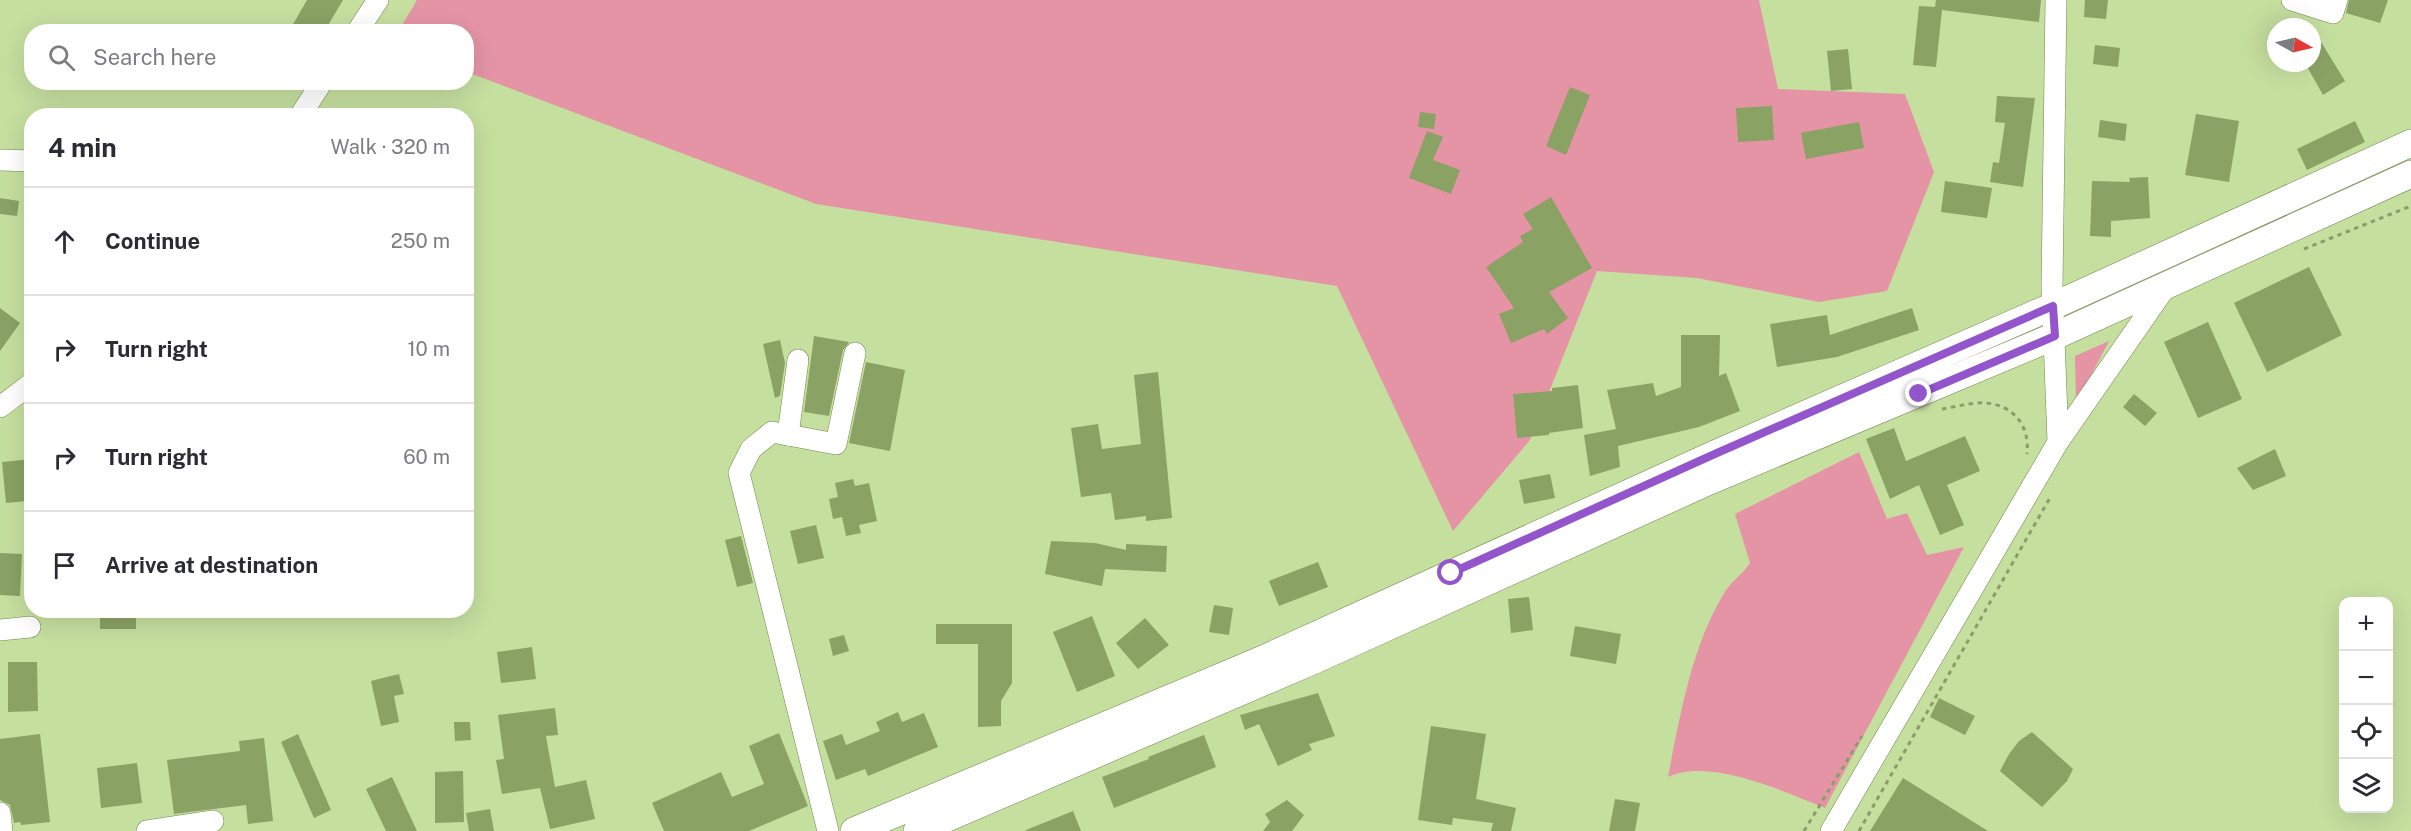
<!DOCTYPE html>
<meta charset="utf-8">
<style>
body{margin:0;font-family:"Public Sans",sans-serif;background:#f2f2f3;color:#2b2b33}
.controls{position:absolute;right:18px;bottom:18px;display:grid;overflow:hidden;border-radius:12px;box-shadow:0 6px 24px #0002}
.controls button{width:54px;height:54px;display:grid;place-items:center;padding:0;border:0;border-bottom:2px solid #e1e1e2;background:#fff;color:#2b2b33;font:30px sans-serif}
.compass{position:absolute;left:2267px;top:18px;width:54px;height:54px;border-radius:50%;background:#fff;box-shadow:0 6px 24px #0002;rotate:98deg}
.stop{position:absolute;width:18px;height:18px;margin:-14px;border:4px solid #9355cb;border-radius:50%;background:#fff}
.stop.end{background:#9355cb;border-color:#fff;box-shadow:0 2px 6px #0008}
.list{margin:0;padding:0;list-style:none}
h2{display:flex;justify-content:space-between;align-items:center;height:78px;margin:0;padding:0 24px;font-size:26px}
h2 small{font-size:20px;font-weight:400;color:#7c7c81}
.list li{display:grid;grid-template-columns:39px 1fr auto;gap:18px;align-items:center;box-sizing:border-box;height:108px;padding:0 24px;border-top:2px solid #e1e1e2}
.list b{display:block;font-size:22px;white-space:nowrap}
.list em{font-size:20px;font-style:normal;color:#7c7c81}
.icon{flex:none;width:33px;height:33px;fill:none;stroke:currentColor;stroke-width:2;stroke-linecap:round;stroke-linejoin:round}
.map{position:relative;flex:none;width:2411px;height:831px;overflow:hidden}
.search{position:absolute;background:#fff;box-shadow:0 6px 24px #0002;left:24px;top:24px;width:450px;height:66px;display:flex;align-items:center;gap:15px;box-sizing:border-box;padding:0 21px;border-radius:24px;color:#7c7c81;font-size:22px}
.panel{position:absolute;background:#fff;box-shadow:0 6px 24px #0002;left:24px;top:108px;width:450px;height:510px;border-radius:24px}
.map>svg:first-child{display:block}
.green{fill:#e494a5}
.building{fill:#8aa264}
.lines{fill:none;stroke-linecap:round;stroke-linejoin:round}
.minor-casing{stroke:#71884b;stroke-width:22}
.major-casing{stroke:#71884b;stroke-width:28}
.path{stroke:#899d6b;stroke-width:3;stroke-dasharray:4.5 4.5;stroke-linecap:butt}
.minor{stroke:#fff;stroke-width:21}
.major{stroke:#fff;stroke-width:27}
.route{stroke:#9355cb;stroke-width:8}
</style>
<div class="map">
<svg width="2411" height="831" viewBox="0 0 2411 831">
<rect width="100%" height="100%" fill="#c5df9f"/>
<g class="green">
<polygon points="417,0 1759,0 1778,89 1905,94 1934,172 1887,291 1819,302 1697,278 1597,271 1530,440 1453,531 1337,286 816,204 467,72 466,32 398,32"/>
<polygon points="2109,341 2076,404 2075,356"/>
<path d="M 1859,452 L 1887,519 L 1907,513 L 1927,555 L 1964,547 L 1825,808 C 1784,792 1711,757 1668,777 C 1680,716 1691,649 1723,595 C 1729,583 1742,575 1750,563 L 1735,514 Z"/>
</g>
<g class="building">
<polygon points="307,0 343,0 324,32 302,32 292,26"/>
<polygon points="1936,0 2041,0 2039,22 1942,10 1936,67 1913,65 1919,6 1935,7"/>
<polygon points="2085,0 2108,0 2106,19 2084,17"/>
<polygon points="2349,0 2388,0 2380,23 2346,13"/>
<polygon points="2321,42 2345,81 2323,95 2305,63 2312,63 2312,47"/>
<polygon points="2095,45 2120,48 2118,67 2093,64"/>
<polygon points="1848,49 1852,89 1831,91 1827,51"/>
<polygon points="1570,87 1590,95 1566,155 1546,146"/>
<polygon points="1997,96 2035,98 2023,187 1990,182 1993,162 1999,163 2005,123 1995,122"/>
<polygon points="1772,106 1774,140 1738,142 1736,108"/>
<polygon points="1420,112 1436,114 1434,129 1418,127"/>
<polygon points="2196,114 2239,121 2229,182 2185,175"/>
<polygon points="2100,120 2127,124 2125,141 2098,137"/>
<polygon points="2355,121 2365,142 2307,170 2297,149"/>
<polygon points="1859,122 1864,148 1806,159 1801,133"/>
<polygon points="1427,131 1443,137 1433,160 1460,170 1451,194 1409,178"/>
<polygon points="2148,177 2150,218 2111,221 2111,237 2090,236 2092,181 2130,182 2129,178"/>
<polygon points="1945,181 1992,188 1987,218 1941,212"/>
<polygon points="1551,197 1592,268 1549,292 1568,318 1547,334 1544,329 1511,343 1499,314 1514,308 1486,267 1523,242 1520,236 1533,229 1523,214"/>
<polygon points="0,198 19,201 17,216 0,214"/>
<polygon points="2309,267 2342,335 2267,372 2234,303"/>
<polygon points="0,308 20,323 0,351"/>
<polygon points="1912,308 1919,330 1837,357 1777,367 1770,324 1827,315 1830,335"/>
<polygon points="2208,322 2242,399 2198,418 2164,342"/>
<polygon points="1681,335 1720,335 1719,376 1726,373 1740,411 1699,427 1618,446 1620,467 1590,476 1584,435 1616,429 1607,390 1653,383 1656,396 1681,387"/>
<polygon points="814,336 849,342 843,350 829,416 804,412"/>
<polygon points="780,340 785,363 780,396 775,398 763,344"/>
<polygon points="866,362 905,370 890,451 849,443"/>
<polygon points="1158,372 1172,518 1146,521 1146,516 1115,520 1111,493 1081,497 1071,428 1098,424 1102,449 1141,444 1134,375"/>
<polygon points="1578,385 1583,428 1549,433 1549,435 1517,438 1513,394 1552,391 1552,388"/>
<polygon points="2134,394 2157,413 2145,426 2123,407"/>
<polygon points="1894,428 1906,461 1965,436 1980,471 1947,485 1964,525 1940,535 1919,485 1890,499 1866,439"/>
<polygon points="2275,449 2286,476 2253,490 2237,468"/>
<polygon points="32,459 32,487 26,487 27,501 6,503 2,462"/>
<polygon points="1550,474 1555,498 1524,504 1519,480"/>
<polygon points="853,479 855,486 869,483 877,521 859,525 861,533 846,536 842,517 833,519 829,499 838,497 835,483"/>
<polygon points="816,525 824,558 798,564 790,531"/>
<polygon points="741,536 753,583 737,587 725,540"/>
<polygon points="1051,541 1095,543 1126,550 1126,544 1167,546 1166,572 1105,569 1102,586 1045,574"/>
<polygon points="0,553 22,554 20,596 0,595"/>
<polygon points="1318,562 1328,587 1279,606 1269,581"/>
<polygon points="1529,597 1533,630 1511,633 1508,599"/>
<polygon points="1214,605 1233,608 1229,635 1209,632"/>
<rect x="100" y="610" width="36" height="19"/>
<polygon points="1092,616 1115,676 1077,692 1053,632"/>
<polygon points="1145,618 1169,645 1138,669 1116,643"/>
<polygon points="936,624 1012,624 1012,683 1001,701 1001,726 978,727 978,644 936,644"/>
<polygon points="1575,626 1621,634 1616,664 1570,656"/>
<polygon points="844,635 849,651 833,656 829,639"/>
<polygon points="532,647 536,679 501,683 497,652"/>
<polygon points="8,662 37,662 38,711 8,712"/>
<polygon points="399,674 404,694 394,696 399,722 381,726 371,681"/>
<polygon points="1318,693 1335,736 1309,744 1312,750 1278,766 1259,724 1245,730 1240,715"/>
<polygon points="1939,698 1975,716 1965,735 1930,717"/>
<polygon points="555,708 558,735 546,736 555,787 586,780 595,819 550,829 540,788 502,794 496,760 504,759 498,715"/>
<polygon points="898,712 902,722 924,713 938,747 868,776 865,769 836,780 823,741 842,734 846,745 880,731 876,722"/>
<polygon points="454,722 470,722 471,740 455,741"/>
<polygon points="1431,726 1486,734 1476,799 1516,808 1511,831 1491,831 1493,823 1453,818 1452,825 1418,820"/>
<polygon points="2032,732 2073,769 2067,781 2042,807 2000,771 2009,754 2019,741"/>
<polygon points="779,733 808,806 749,831 664,831 652,803 721,772 732,797 764,784 749,746"/>
<polygon points="40,734 50,822 21,825 20,822 14,823 10,805 0,800 0,739"/>
<polygon points="298,734 331,810 314,818 281,742"/>
<polygon points="1204,735 1216,767 1114,808 1102,777 1149,759 1148,757"/>
<polygon points="264,738 273,821 248,824 246,805 174,814 167,760 240,751 239,741"/>
<polygon points="137,763 142,803 101,808 97,768"/>
<polygon points="463,771 464,822 435,823 435,772"/>
<polygon points="392,777 409,814 417,831 386,831 366,789"/>
<polygon points="1903,778 1988,831 1870,831"/>
<polygon points="1615,799 1640,803 1635,831 1609,831"/>
<polygon points="1287,800 1304,815 1292,831 1263,831 1270,822 1265,814"/>
<polygon points="490,809 494,831 469,831 466,813"/>
<polygon points="1073,811 1081,831 1026,831 1026,830"/>
</g>
<g class="lines">
<g class="minor-casing">
<g id="minor">
<polyline points="2292,0 2333,13 2337,0"/>
<polyline points="357,32 378,0"/>
<polyline points="300,116 322,82"/>
<polyline points="0,160 32,161"/>
<polyline points="0,407 32,383"/>
<polyline points="788,435 798,360"/>
<polyline points="2058,442 2167,285"/>
<polyline points="0,630 30,627"/>
<polyline points="0,813 2,831"/>
<polyline points="147,831 213,821"/>
<polyline points="828,831 739,473 751,449 772,432 836,444 855,353"/>
<polyline points="1831,831 2058,442 2052,287 2056,0"/>
</g>
</g>
<g class="major-casing">
<g id="major">
<polyline points="854,831 1261,660 1717,453 2053,306 2411,143"/>
<polyline points="917,831 1317,659 1707,482 2055,336 2411,174"/>
</g>
</g>
<g class="path">
<polyline points="2304,249 2411,206"/>
<path d="M 1942,409 C 1955,407 1972,402 1985,403 C 2014,405 2030,426 2027,454"/>
<polyline points="1804,831 1862,736"/>
<polyline points="1859,831 2051,496"/>
</g>
<use href="#minor" class="minor"/>
<use href="#major" class="major"/>
</g>
<g class="lines">
<polyline class="route" points="1451,573 1717,453 2053,306 2055,336 1919,394"/>
</g>
</svg>
<div class="controls">
<button>+</button>
<button>−</button>
<button><svg class="icon" aria-label="locate" viewBox="0 0 24 24"><circle cx="12" cy="12" r="6"/><path d="M12 2v4M12 18v4M2 12h4M18 12h4"/></svg></button>
<button><svg class="icon" aria-label="layers" viewBox="0 0 24 24"><path d="M12 4l9 5-9 5-9-5zM3 14l9 5 9-5"/></svg></button>
</div>
<svg class="compass" viewBox="-18 -18 36 36"><path d="M0-13l5 13h-10z" fill="#e53935"/><path d="M0 13l5-13h-10z" fill="#7c7c81"/></svg>
<div class="stop" style="left:1451px;top:573px"></div>
<div class="stop end" style="left:1919px;top:394px"></div>
<div class="search"><svg class="icon" aria-label="search" viewBox="0 0 24 24"><circle cx="10" cy="10" r="6"/><path d="M15 15l6 6"/></svg>Search here</div>
<section class="panel">
<h2>4 min<small>Walk · 320 m</small></h2>
<ul class="list">
<li><svg class="icon" aria-label="ahead" viewBox="0 0 24 24"><path d="M12 20V5M6 11l6-6 6 6"/></svg><div><b>Continue</b></div><em>250 m</em></li>
<li><svg class="icon" aria-label="right" viewBox="0 0 24 24"><path d="M7 20v-9h11M14 6l5 5-5 5"/></svg><div><b>Turn right</b></div><em>10 m</em></li>
<li><svg class="icon" aria-label="right" viewBox="0 0 24 24"><path d="M7 20v-9h11M14 6l5 5-5 5"/></svg><div><b>Turn right</b></div><em>60 m</em></li>
<li><svg class="icon" aria-label="arrive" viewBox="0 0 24 24"><path d="M6 21V4h12l-3 4 3 4H6"/></svg><div><b>Arrive at destination</b></div></li>
</ul>
</section>
</div>
